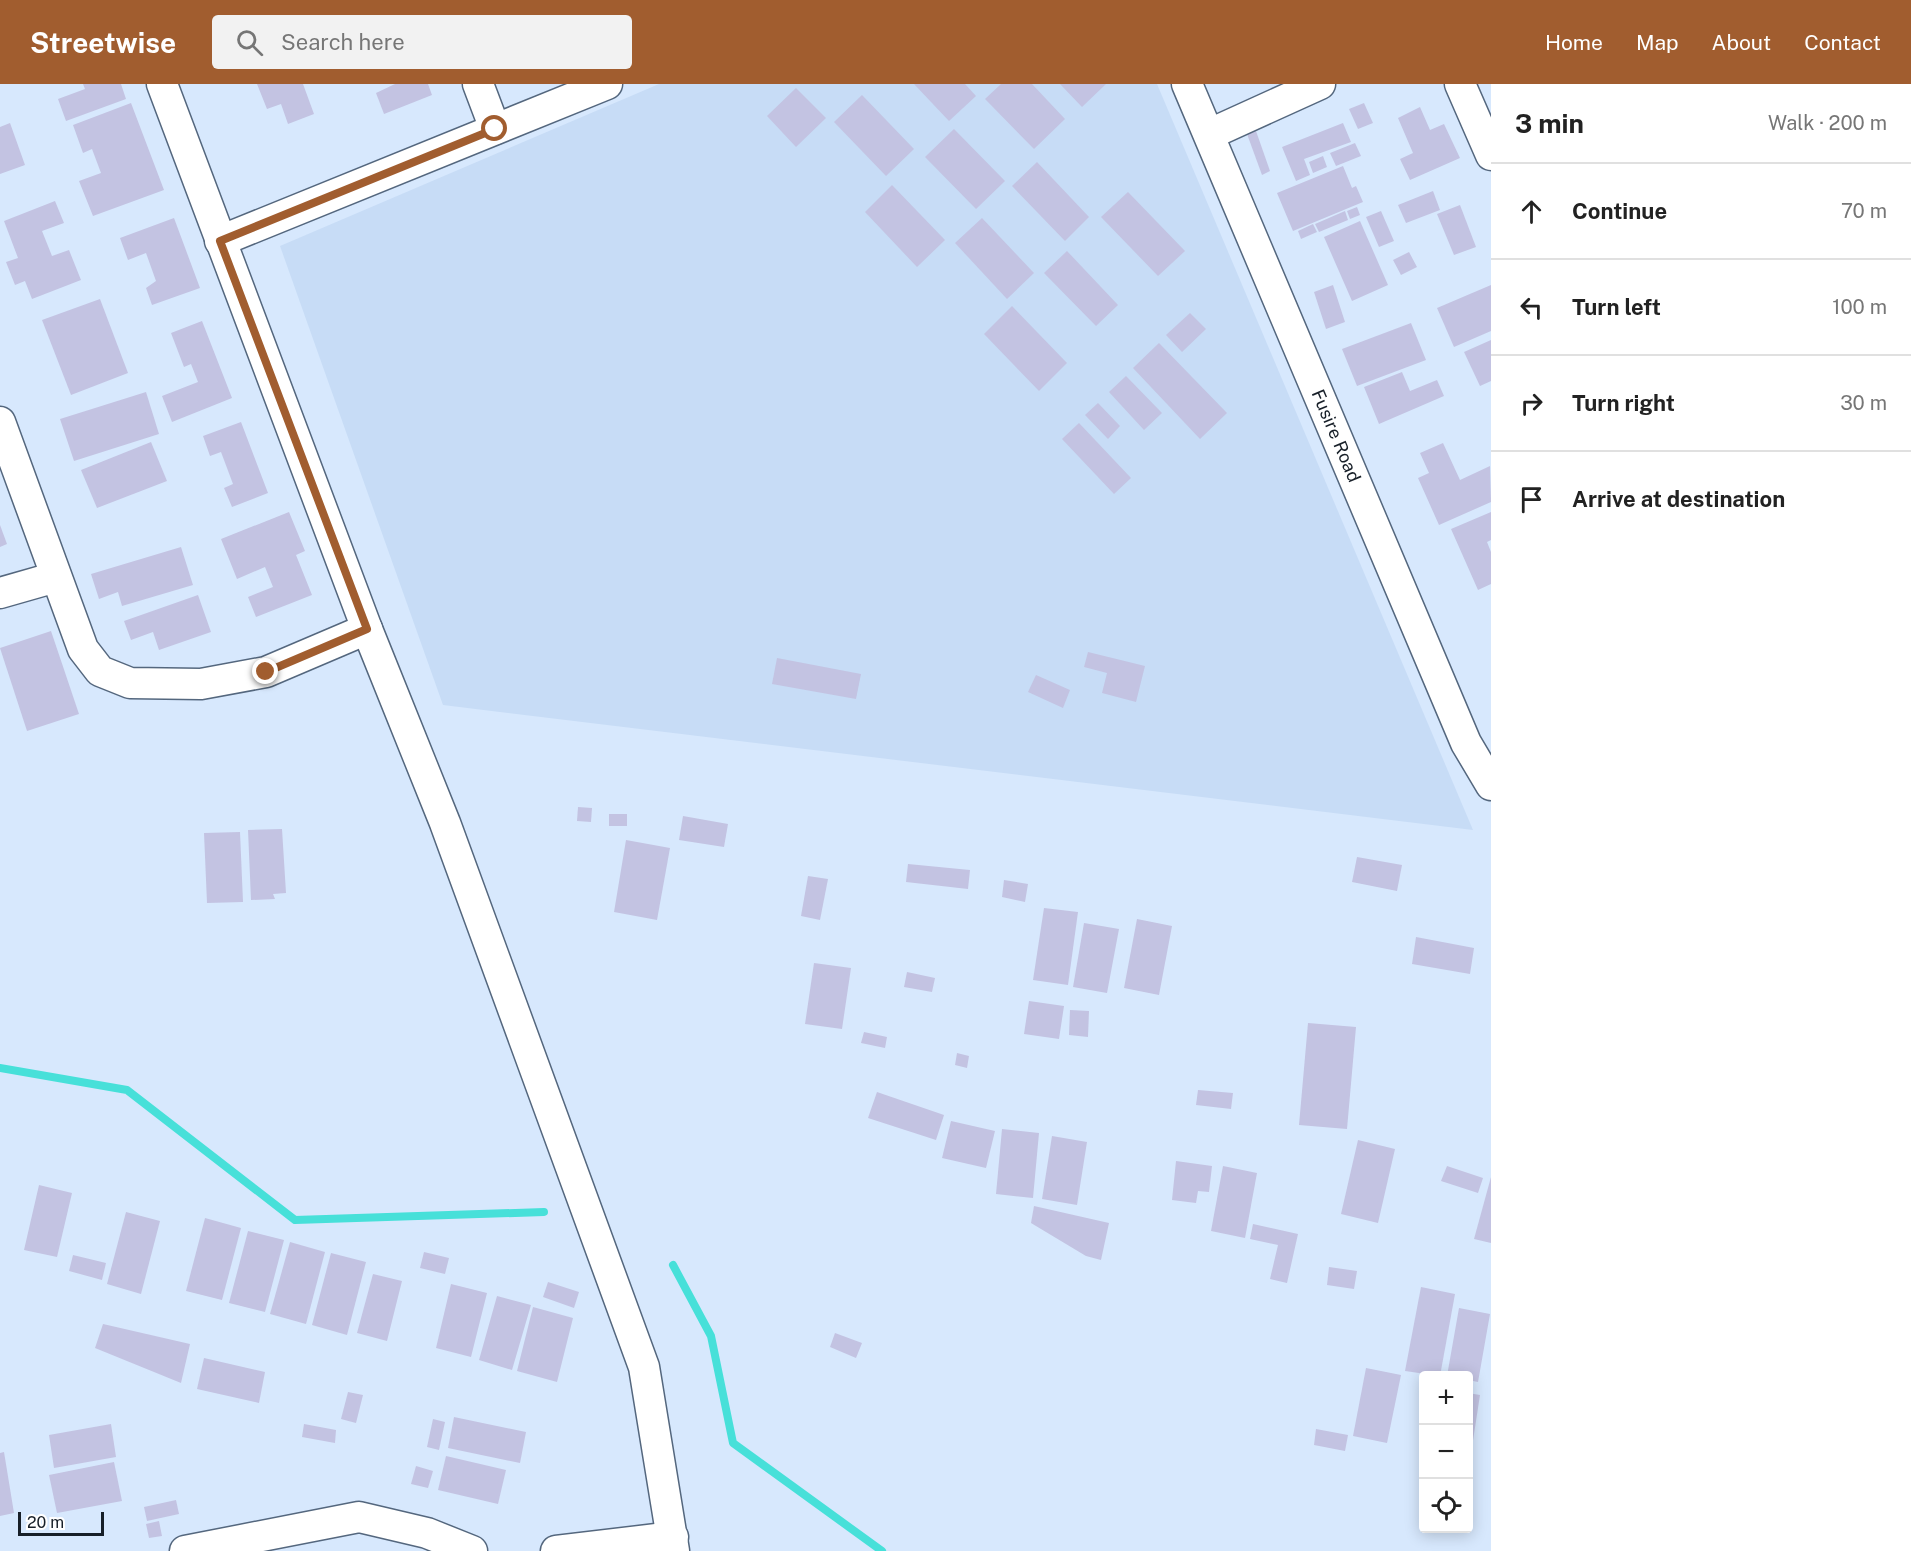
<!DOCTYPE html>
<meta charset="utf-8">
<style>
body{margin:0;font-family:"Public Sans",sans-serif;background:#f2f2f2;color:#222}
.controls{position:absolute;right:18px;bottom:18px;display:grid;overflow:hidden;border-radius:6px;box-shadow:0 3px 15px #0003}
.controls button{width:54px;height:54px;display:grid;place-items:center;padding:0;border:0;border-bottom:2px solid #e0e0e0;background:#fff;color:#222;font:30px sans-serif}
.scale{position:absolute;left:18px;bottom:15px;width:86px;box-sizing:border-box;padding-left:6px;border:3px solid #171f28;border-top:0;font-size:16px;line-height:21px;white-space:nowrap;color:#171f28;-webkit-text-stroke:4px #fff;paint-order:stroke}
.stop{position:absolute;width:18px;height:18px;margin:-14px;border:4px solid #a15d2f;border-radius:50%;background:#fff}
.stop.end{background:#a15d2f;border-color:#fff;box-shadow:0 2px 6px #0008}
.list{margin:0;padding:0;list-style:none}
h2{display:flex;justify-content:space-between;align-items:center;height:78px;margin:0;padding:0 24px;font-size:26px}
h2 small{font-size:20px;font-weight:400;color:#767676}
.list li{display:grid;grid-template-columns:39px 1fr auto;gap:18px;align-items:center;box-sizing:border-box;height:96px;padding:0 24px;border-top:2px solid #e0e0e0}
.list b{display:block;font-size:22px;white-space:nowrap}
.list em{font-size:20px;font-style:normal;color:#767676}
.icon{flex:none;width:33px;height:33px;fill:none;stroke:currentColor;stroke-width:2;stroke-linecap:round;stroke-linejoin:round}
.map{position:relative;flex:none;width:1491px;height:1467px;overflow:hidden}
header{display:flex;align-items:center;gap:36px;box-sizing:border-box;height:84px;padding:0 30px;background:#a15d2f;color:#fff}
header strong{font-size:28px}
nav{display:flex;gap:33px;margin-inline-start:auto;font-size:21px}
.search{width:420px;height:54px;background:#f2f2f2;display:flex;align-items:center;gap:15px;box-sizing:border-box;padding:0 21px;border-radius:6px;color:#767676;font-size:22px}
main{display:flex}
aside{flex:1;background:#fff}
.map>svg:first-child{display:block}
.built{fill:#c7dcf6}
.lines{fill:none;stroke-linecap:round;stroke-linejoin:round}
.stream{stroke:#47e0d9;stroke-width:8}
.building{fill:#c3c3e2}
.minor-casing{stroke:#54677e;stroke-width:33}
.minor{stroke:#fff;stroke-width:30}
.route{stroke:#a15d2f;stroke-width:8}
.labels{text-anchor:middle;stroke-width:6;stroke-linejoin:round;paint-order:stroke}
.street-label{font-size:18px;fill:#171f28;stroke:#fff}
</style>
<header>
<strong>Streetwise</strong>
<div class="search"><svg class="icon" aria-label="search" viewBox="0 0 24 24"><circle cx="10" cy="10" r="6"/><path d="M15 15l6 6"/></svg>Search here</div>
<nav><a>Home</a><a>Map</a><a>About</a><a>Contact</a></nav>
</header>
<main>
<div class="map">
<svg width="1491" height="1467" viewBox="0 0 1491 1467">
<rect width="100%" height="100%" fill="#d7e8fd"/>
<polygon class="built" points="659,0 1157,0 1473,746 443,621 280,162"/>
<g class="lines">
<g class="stream">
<polyline points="0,984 127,1006 295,1136 544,1128"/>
<polyline points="673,1181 711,1252 733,1359 882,1467"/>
</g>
</g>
<g class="building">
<polygon points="83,0 121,0 126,15 66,37 58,15 85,5"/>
<polygon points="257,0 303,0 314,30 288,40 281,20 267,25"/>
<polygon points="395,0 428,0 432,11 384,30 376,9"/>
<polygon points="914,0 965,0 976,12 949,37"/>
<polygon points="1001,0 1032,0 1065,35 1034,65 985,15"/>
<polygon points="1060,0 1106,0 1082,23"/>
<polygon points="796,4 826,34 796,63 767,32"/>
<polygon points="862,11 914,65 886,92 834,38"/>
<polygon points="131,19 164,106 93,132 79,97 101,89 92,65 83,69 73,41"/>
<polygon points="1364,19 1373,39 1358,45 1349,25"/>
<polygon points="1420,23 1430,46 1444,40 1460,74 1410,96 1400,75 1413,69 1398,34"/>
<polygon points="10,39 25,81 0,90 0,43"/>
<polygon points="1343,39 1351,58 1304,75 1310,91 1296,97 1282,63"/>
<polygon points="954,45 1005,97 976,125 925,73"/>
<polygon points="1256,47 1270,87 1262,91 1247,50"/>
<polygon points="1355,59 1361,72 1336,82 1330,69"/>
<polygon points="1323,72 1327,83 1313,89 1309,78"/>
<polygon points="1037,78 1089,133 1065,157 1012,102"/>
<polygon points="1343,82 1352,104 1356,102 1363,118 1293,147 1277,109"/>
<polygon points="892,101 945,156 917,183 865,128"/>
<polygon points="1433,107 1440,126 1406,139 1398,121"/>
<polygon points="1128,108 1185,167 1158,192 1101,133"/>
<polygon points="55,117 64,139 42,147 52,172 69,166 81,196 32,215 25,197 15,201 6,178 18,174 4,137"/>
<polygon points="1460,121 1476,163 1454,171 1437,130"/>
<polygon points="1357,123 1360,131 1350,135 1347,127"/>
<polygon points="1345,127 1348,136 1319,148 1315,140"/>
<polygon points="1381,127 1394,157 1379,163 1366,133"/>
<polygon points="174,134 200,204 152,221 146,204 156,197 146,169 128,176 120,154"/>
<polygon points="982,134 1034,189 1007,215 955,159"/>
<polygon points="1360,137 1388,201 1352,217 1324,153"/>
<polygon points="1313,140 1317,148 1301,155 1298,147"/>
<polygon points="1067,167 1118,221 1096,242 1044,189"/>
<polygon points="1409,168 1417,183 1401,191 1393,176"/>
<polygon points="1333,201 1345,238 1326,245 1314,208"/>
<polygon points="1491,201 1491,247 1454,263 1437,224"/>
<polygon points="100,215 128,289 71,311 42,236"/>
<polygon points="1012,222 1067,279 1039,307 984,250"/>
<polygon points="1190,229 1206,245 1182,268 1166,251"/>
<polygon points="202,237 232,314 172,338 162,312 198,298 191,280 184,283 171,249"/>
<polygon points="1411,239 1426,276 1357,302 1342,265"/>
<polygon points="1491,256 1491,297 1480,302 1464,268"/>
<polygon points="1159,259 1227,329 1200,355 1133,284"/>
<polygon points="1402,288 1410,307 1437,296 1444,312 1379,340 1364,303"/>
<polygon points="1126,292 1162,329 1144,346 1109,308"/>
<polygon points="146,308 159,350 74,377 60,335"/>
<polygon points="1098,319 1120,342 1108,355 1085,331"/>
<polygon points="241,338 268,409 232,423 224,404 233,400 221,368 210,372 203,352"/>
<polygon points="1079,339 1131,394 1114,410 1062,355"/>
<polygon points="151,358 167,397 97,424 81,386"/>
<polygon points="1443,359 1460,396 1490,382 1491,418 1439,441 1418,394 1429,389 1420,369"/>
<polygon points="289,428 305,467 296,471 312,511 256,533 248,513 273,503 265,483 237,495 221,455"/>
<polygon points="1491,428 1491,456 1487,458 1491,468 1491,500 1478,506 1451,445"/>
<polygon points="0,441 7,460 0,463"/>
<polygon points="181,463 193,501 122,522 118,508 99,515 91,490"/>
<polygon points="198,511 211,548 159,566 153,548 131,556 124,537"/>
<polygon points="51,547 79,630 27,647 0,564"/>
<polygon points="1088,568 1145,582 1136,618 1102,609 1107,589 1084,583"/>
<polygon points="777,574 861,590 856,615 772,600"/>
<polygon points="1036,591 1070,606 1063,624 1028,608"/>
<polygon points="578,723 592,724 591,738 577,737"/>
<rect x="609" y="730" width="18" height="12"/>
<polygon points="683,732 728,740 724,763 679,756"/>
<polygon points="282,745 286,809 273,810 275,815 251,816 248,746"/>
<polygon points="240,748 243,818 207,819 204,749"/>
<polygon points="626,756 670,764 657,836 614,828"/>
<polygon points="1357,773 1402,781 1397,807 1352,798"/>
<polygon points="908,780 970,786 968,805 906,798"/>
<polygon points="808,792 828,795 820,836 801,832"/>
<polygon points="1004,796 1028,800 1025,818 1002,813"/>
<polygon points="1044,824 1078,828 1068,901 1033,896"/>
<polygon points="1137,835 1172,842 1159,911 1124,904"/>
<polygon points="1084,839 1119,845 1107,909 1073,903"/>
<polygon points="1416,853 1474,864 1470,890 1412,880"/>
<polygon points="814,879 851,884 842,945 805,940"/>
<polygon points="907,888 935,894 932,908 904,903"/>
<polygon points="1029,917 1064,922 1059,955 1024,950"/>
<polygon points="1070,926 1089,927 1088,953 1069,951"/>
<polygon points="1308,939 1356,943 1347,1045 1299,1041"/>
<polygon points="864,948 887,953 885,964 861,959"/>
<polygon points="957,969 969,972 967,984 955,981"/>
<polygon points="1198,1006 1233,1009 1231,1025 1196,1021"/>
<polygon points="877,1008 944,1031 936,1056 868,1034"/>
<polygon points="951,1037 995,1047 986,1084 942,1074"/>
<polygon points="1002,1045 1039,1049 1033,1114 996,1110"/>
<polygon points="1052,1052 1087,1058 1077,1121 1042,1115"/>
<polygon points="1358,1056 1395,1065 1378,1139 1341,1130"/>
<polygon points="1176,1077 1212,1082 1209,1108 1198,1107 1196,1119 1172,1116"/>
<polygon points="1223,1082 1257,1089 1245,1154 1211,1147"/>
<polygon points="1447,1082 1483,1094 1478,1109 1441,1097"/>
<polygon points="1491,1093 1491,1159 1474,1155"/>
<polygon points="39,1101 72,1109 57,1173 24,1166"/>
<polygon points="1034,1122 1109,1139 1101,1176 1086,1172 1031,1139"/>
<polygon points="126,1128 160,1137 141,1210 107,1200"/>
<polygon points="205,1134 241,1144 222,1216 186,1207"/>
<polygon points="1253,1140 1298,1150 1287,1199 1270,1195 1278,1161 1250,1155"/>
<polygon points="248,1147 284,1156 265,1228 229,1219"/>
<polygon points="290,1158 325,1168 306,1240 270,1230"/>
<polygon points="424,1168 449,1174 445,1190 420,1184"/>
<polygon points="331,1169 366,1178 347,1251 312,1241"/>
<polygon points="73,1171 106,1179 102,1196 69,1187"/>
<polygon points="1329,1183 1357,1187 1354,1205 1327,1201"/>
<polygon points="373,1190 402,1197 387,1257 357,1249"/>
<polygon points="548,1198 579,1208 574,1224 543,1213"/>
<polygon points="451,1200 487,1209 471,1273 436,1264"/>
<polygon points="1421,1203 1455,1210 1440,1292 1405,1287"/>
<polygon points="497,1212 531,1221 512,1286 479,1276"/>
<polygon points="533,1223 573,1234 557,1298 517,1287"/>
<polygon points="1459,1224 1490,1230 1478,1298 1468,1296 1468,1292 1447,1292"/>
<polygon points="103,1240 190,1260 181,1299 95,1264"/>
<polygon points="835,1249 862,1259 856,1274 830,1263"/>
<polygon points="204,1274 265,1288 259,1319 197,1305"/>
<polygon points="1366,1284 1401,1291 1387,1359 1353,1352"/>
<polygon points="348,1308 363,1311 356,1339 341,1335"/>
<polygon points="1468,1309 1480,1311 1470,1376 1468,1376"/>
<polygon points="454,1333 526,1348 520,1379 448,1364"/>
<polygon points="433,1335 445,1338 439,1366 427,1363"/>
<polygon points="111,1340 116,1373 54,1384 49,1351"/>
<polygon points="304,1340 336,1346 335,1359 302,1353"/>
<polygon points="1316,1345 1348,1351 1345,1367 1314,1361"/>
<polygon points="4,1368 14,1429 0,1432 0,1369"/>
<polygon points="446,1372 506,1386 498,1420 438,1406"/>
<polygon points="114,1378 122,1417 57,1429 49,1391"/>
<polygon points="416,1382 433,1387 428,1404 411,1400"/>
<polygon points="176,1416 179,1430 147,1437 144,1423"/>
<polygon points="159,1437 162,1452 149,1454 146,1440"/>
</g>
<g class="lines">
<g class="minor-casing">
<g id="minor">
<polyline points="162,0 367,545 445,739 644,1283 674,1467"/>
<polyline points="478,0 495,45"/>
<path id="s1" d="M 1187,0 L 1466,659 L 1491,701"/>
<polyline points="1460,0 1491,71"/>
<polyline points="1210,50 1320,0"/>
<polyline points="220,157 607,0"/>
<polyline points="0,338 83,565 100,587 130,599 201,600 266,588 367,545"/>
<polyline points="0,509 56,493"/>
<polyline points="185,1467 359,1433 427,1449 472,1467"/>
<polyline points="556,1467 673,1453"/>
</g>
</g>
<use href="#minor" class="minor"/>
</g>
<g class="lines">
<polyline class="route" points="266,588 367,545 220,157 495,45"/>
</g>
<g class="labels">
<g class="street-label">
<text dy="6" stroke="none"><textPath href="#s1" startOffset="382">Fusire Road</textPath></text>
</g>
</g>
</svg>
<div class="controls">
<button>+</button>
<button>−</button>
<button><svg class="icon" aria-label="locate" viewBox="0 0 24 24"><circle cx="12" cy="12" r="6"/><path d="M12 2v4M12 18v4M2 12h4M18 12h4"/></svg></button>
</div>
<div class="scale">20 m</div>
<div class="stop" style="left:495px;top:45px"></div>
<div class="stop end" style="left:266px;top:588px"></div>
</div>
<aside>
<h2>3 min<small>Walk · 200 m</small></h2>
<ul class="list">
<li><svg class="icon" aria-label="ahead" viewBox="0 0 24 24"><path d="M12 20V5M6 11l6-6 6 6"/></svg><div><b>Continue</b></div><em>70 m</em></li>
<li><svg class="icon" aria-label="left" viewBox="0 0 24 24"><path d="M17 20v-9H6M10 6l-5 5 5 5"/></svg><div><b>Turn left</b></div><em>100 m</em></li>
<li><svg class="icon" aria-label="right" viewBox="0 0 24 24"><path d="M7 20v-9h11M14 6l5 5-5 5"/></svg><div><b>Turn right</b></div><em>30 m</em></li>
<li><svg class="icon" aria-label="arrive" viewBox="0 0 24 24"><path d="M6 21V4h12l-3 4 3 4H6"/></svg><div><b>Arrive at destination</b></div></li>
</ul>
</aside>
</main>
